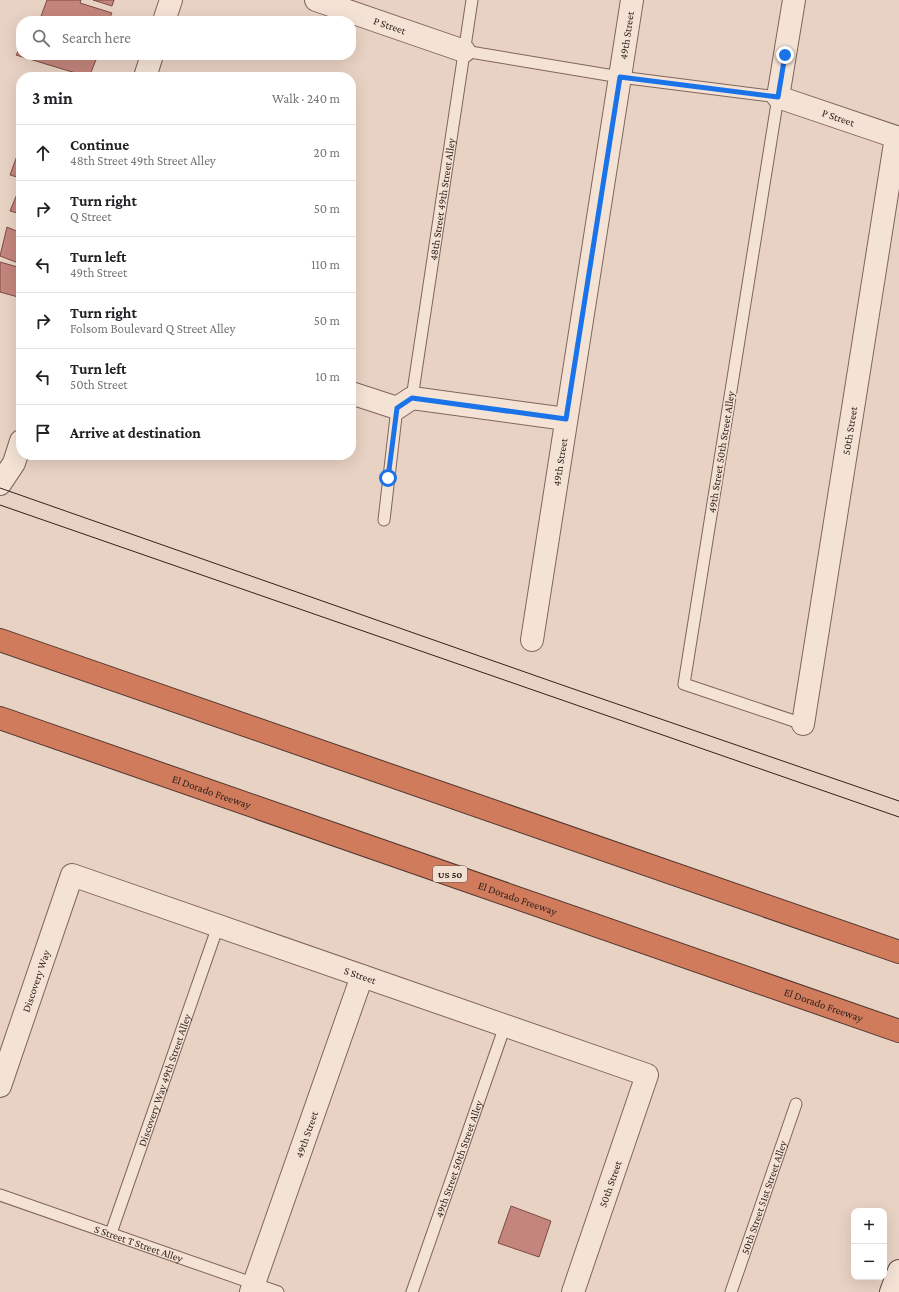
<!DOCTYPE html>
<meta charset="utf-8">
<style>
body{margin:0;font-family:"Crimson Pro",serif;background:#f2f2f2;color:#202124}
.controls{position:absolute;right:12px;bottom:12px;display:grid;overflow:hidden;border-radius:8px;box-shadow:0 4px 16px #0002}
.controls button{width:36px;height:36px;display:grid;place-items:center;padding:0;border:0;border-bottom:1px solid #e0e0e0;background:#fff;color:#202124;font:20px sans-serif}
.stop{position:absolute;width:12px;height:12px;margin:-9px;border:3px solid #1a73e8;border-radius:50%;background:#fff}
.stop.end{background:#1a73e8;border-color:#fff;box-shadow:0 1px 4px #0008}
.list{margin:0;padding:0;list-style:none}
h2{display:flex;justify-content:space-between;align-items:center;height:52px;margin:0;padding:0 16px;font-size:17px}
h2 small{font-size:13px;font-weight:400;color:#757577}
.list li{display:grid;grid-template-columns:26px 1fr auto;gap:12px;align-items:center;box-sizing:border-box;height:56px;padding:0 16px;border-top:1px solid #e0e0e0}
.list b{display:block;font-size:15px;white-space:nowrap}
.list p{margin:0;font-size:13px;white-space:nowrap;color:#757577}
.list em{font-size:13px;font-style:normal;color:#757577}
.icon{flex:none;width:22px;height:22px;fill:none;stroke:currentColor;stroke-width:2;stroke-linecap:round;stroke-linejoin:round}
.map{position:relative;flex:none;width:899px;height:1292px;overflow:hidden}
.search{position:absolute;background:#fff;box-shadow:0 4px 16px #0002;left:16px;top:16px;width:340px;height:44px;display:flex;align-items:center;gap:10px;box-sizing:border-box;padding:0 14px;border-radius:16px;color:#757577;font-size:15px}
.panel{position:absolute;background:#fff;box-shadow:0 4px 16px #0002;left:16px;top:72px;width:340px;height:388px;border-radius:16px}
.map>svg:first-child{display:block}
.building{fill:#c3857c;stroke:#7d4a44}
.lines{fill:none;stroke-linecap:round;stroke-linejoin:round}
.lane-casing{stroke:#80645c;stroke-width:13}
.street-casing{stroke:#80645c;stroke-width:24}
.secondary-casing{stroke:#62463f;stroke-width:24}
.highway-casing{stroke:#4f352f;stroke-width:24}
.lane{stroke:#f4e2d5;stroke-width:11}
.street{stroke:#f4e2d5;stroke-width:22}
.secondary{stroke:#f4e2d5;stroke-width:22}
.highway{stroke:#cf7b5c;stroke-width:22}
.tram{stroke:#32221e;stroke-width:1}
.route{stroke:#1a73e8;stroke-width:5}
.labels{text-anchor:middle;stroke-width:3.5;stroke-linejoin:round;paint-order:stroke}
.shield{fill:#f1dfd1;stroke:#6b5b54;stroke-width:1}
.shield-label{font-size:10px;font-weight:bold;fill:#32221e}
.street-label{font-size:11px;fill:#32221e;stroke:#f1dfd1}
</style>
<div class="map">
<svg width="899" height="1292" viewBox="0 0 899 1292">
<rect width="100%" height="100%" fill="#e8d2c3"/>
<g class="building">
<polygon points="47,0 81,0 80,3 112,13 108,21 46,21 40,19"/>
<polygon points="93,0 114,0 112,6"/>
<polygon points="21,47 21,55 98,55 89,77 16,55"/>
<polygon points="21,145 21,178 10,175"/>
<polygon points="20,187 21,187 21,214 10,211"/>
<polygon points="7,227 21,233 21,264 0,256"/>
<polygon points="0,262 21,268 21,288 18,297 0,292"/>
<polygon points="511,1206 551,1221 539,1257 498,1243"/>
</g>
<g class="lines">
<g class="lane-casing">
<g id="lane">
<polyline points="464,51 620,77 778,97 684,684 803,724"/>
<path id="s1" d="M 412,398 L 472,0"/>
<polyline points="384,520 397,408"/>
<path id="s2" d="M 0,1195 L 278,1292"/>
<path id="s3" d="M 111,1233 L 218,926"/>
<path id="s4" d="M 412,1292 L 505,1026"/>
<path id="s5" d="M 731,1292 L 796,1104"/>
</g>
</g>
<g class="street-casing">
<g id="street">
<path id="s6" d="M 316,0 L 464,51"/>
<path id="s7" d="M 794,0 L 778,97 L 899,138"/>
<polyline points="164,21 171,0"/>
<polyline points="145,77 152,55"/>
<polyline points="351,393 397,408 412,398 566,419"/>
<polyline points="0,484 14,463 21,441"/>
<path id="s8" d="M 532,640 L 632,0"/>
<path id="s9" d="M 803,724 L 896,137"/>
<path id="s10" d="M 0,1086 L 72,875 L 647,1075 L 573,1292"/>
<path id="s11" d="M 251,1292 L 362,976"/>
</g>
</g>
<g class="secondary-casing">
<polyline id="secondary" points="891,1292 899,1271"/>
</g>
<g class="highway-casing">
<g id="highway">
<polyline points="0,640 899,952"/>
<path id="s12" d="M 0,718 L 899,1031"/>
</g>
</g>
<use href="#lane" class="lane"/>
<use href="#street" class="street"/>
<use href="#secondary" class="secondary"/>
<use href="#highway" class="highway"/>
<g class="tram">
<polyline points="0,488 562,685 899,801"/>
<polyline points="0,505 899,817"/>
</g>
</g>
<g class="lines">
<polyline class="route" points="388,478 397,408 412,398 566,419 620,77 778,97 785,55"/>
</g>
<g class="labels">
<rect class="shield" x="433" y="866" width="34" height="16" rx="3"/>
<g class="shield-label">
<text x="450" y="878">US 50</text>
</g>
<g class="street-label">
<text dy="4" stroke="none"><textPath href="#s6" startOffset="78">P Street</textPath></text>
<text dy="4" stroke="none"><textPath href="#s8" startOffset="612">49th Street</textPath></text>
<text dy="4" stroke="none"><textPath href="#s7" startOffset="162">P Street</textPath></text>
<text dy="4" stroke="none"><textPath href="#s1" startOffset="201">48th Street 49th Street Alley</textPath></text>
<text dy="4" stroke="none"><textPath href="#s9" startOffset="297">50th Street</textPath></text>
<text transform="translate(721 452) rotate(-81)" y="4">49th Street 50th Street Alley</text>
<text dy="4" stroke="none"><textPath href="#s8" startOffset="180">49th Street</textPath></text>
<text dy="4" stroke="none"><textPath href="#s12" startOffset="224">El Dorado Freeway</textPath></text>
<text dy="4" stroke="none"><textPath href="#s12" startOffset="548">El Dorado Freeway</textPath></text>
<text dy="4" stroke="none"><textPath href="#s10" startOffset="528">S Street</textPath></text>
<text dy="4" stroke="none"><textPath href="#s10" startOffset="111">Discovery Way</textPath></text>
<text dy="4" stroke="none"><textPath href="#s12" startOffset="872">El Dorado Freeway</textPath></text>
<text dy="4" stroke="none"><textPath href="#s3" startOffset="162">Discovery Way 49th Street Alley</textPath></text>
<text dy="4" stroke="none"><textPath href="#s11" startOffset="167">49th Street</textPath></text>
<text dy="4" stroke="none"><textPath href="#s4" startOffset="141">49th Street 50th Street Alley</textPath></text>
<text transform="translate(610 1184) rotate(-71)" y="4">50th Street</text>
<text dy="4" stroke="none"><textPath href="#s5" startOffset="100">50th Street 51st Street Alley</textPath></text>
<text dy="4" stroke="none"><textPath href="#s2" startOffset="147">S Street T Street Alley</textPath></text>
</g>
</g>
</svg>
<div class="controls">
<button>+</button>
<button>−</button>
</div>
<div class="stop" style="left:388px;top:478px"></div>
<div class="stop end" style="left:785px;top:55px"></div>
<div class="search"><svg class="icon" aria-label="search" viewBox="0 0 24 24"><circle cx="10" cy="10" r="6"/><path d="M15 15l6 6"/></svg>Search here</div>
<section class="panel">
<h2>3 min<small>Walk · 240 m</small></h2>
<ul class="list">
<li><svg class="icon" aria-label="ahead" viewBox="0 0 24 24"><path d="M12 20V5M6 11l6-6 6 6"/></svg><div><b>Continue</b><p>48th Street 49th Street Alley</p></div><em>20 m</em></li>
<li><svg class="icon" aria-label="right" viewBox="0 0 24 24"><path d="M7 20v-9h11M14 6l5 5-5 5"/></svg><div><b>Turn right</b><p>Q Street</p></div><em>50 m</em></li>
<li><svg class="icon" aria-label="left" viewBox="0 0 24 24"><path d="M17 20v-9H6M10 6l-5 5 5 5"/></svg><div><b>Turn left</b><p>49th Street</p></div><em>110 m</em></li>
<li><svg class="icon" aria-label="right" viewBox="0 0 24 24"><path d="M7 20v-9h11M14 6l5 5-5 5"/></svg><div><b>Turn right</b><p>Folsom Boulevard Q Street Alley</p></div><em>50 m</em></li>
<li><svg class="icon" aria-label="left" viewBox="0 0 24 24"><path d="M17 20v-9H6M10 6l-5 5 5 5"/></svg><div><b>Turn left</b><p>50th Street</p></div><em>10 m</em></li>
<li><svg class="icon" aria-label="arrive" viewBox="0 0 24 24"><path d="M6 21V4h12l-3 4 3 4H6"/></svg><div><b>Arrive at destination</b></div></li>
</ul>
</section>
</div>
